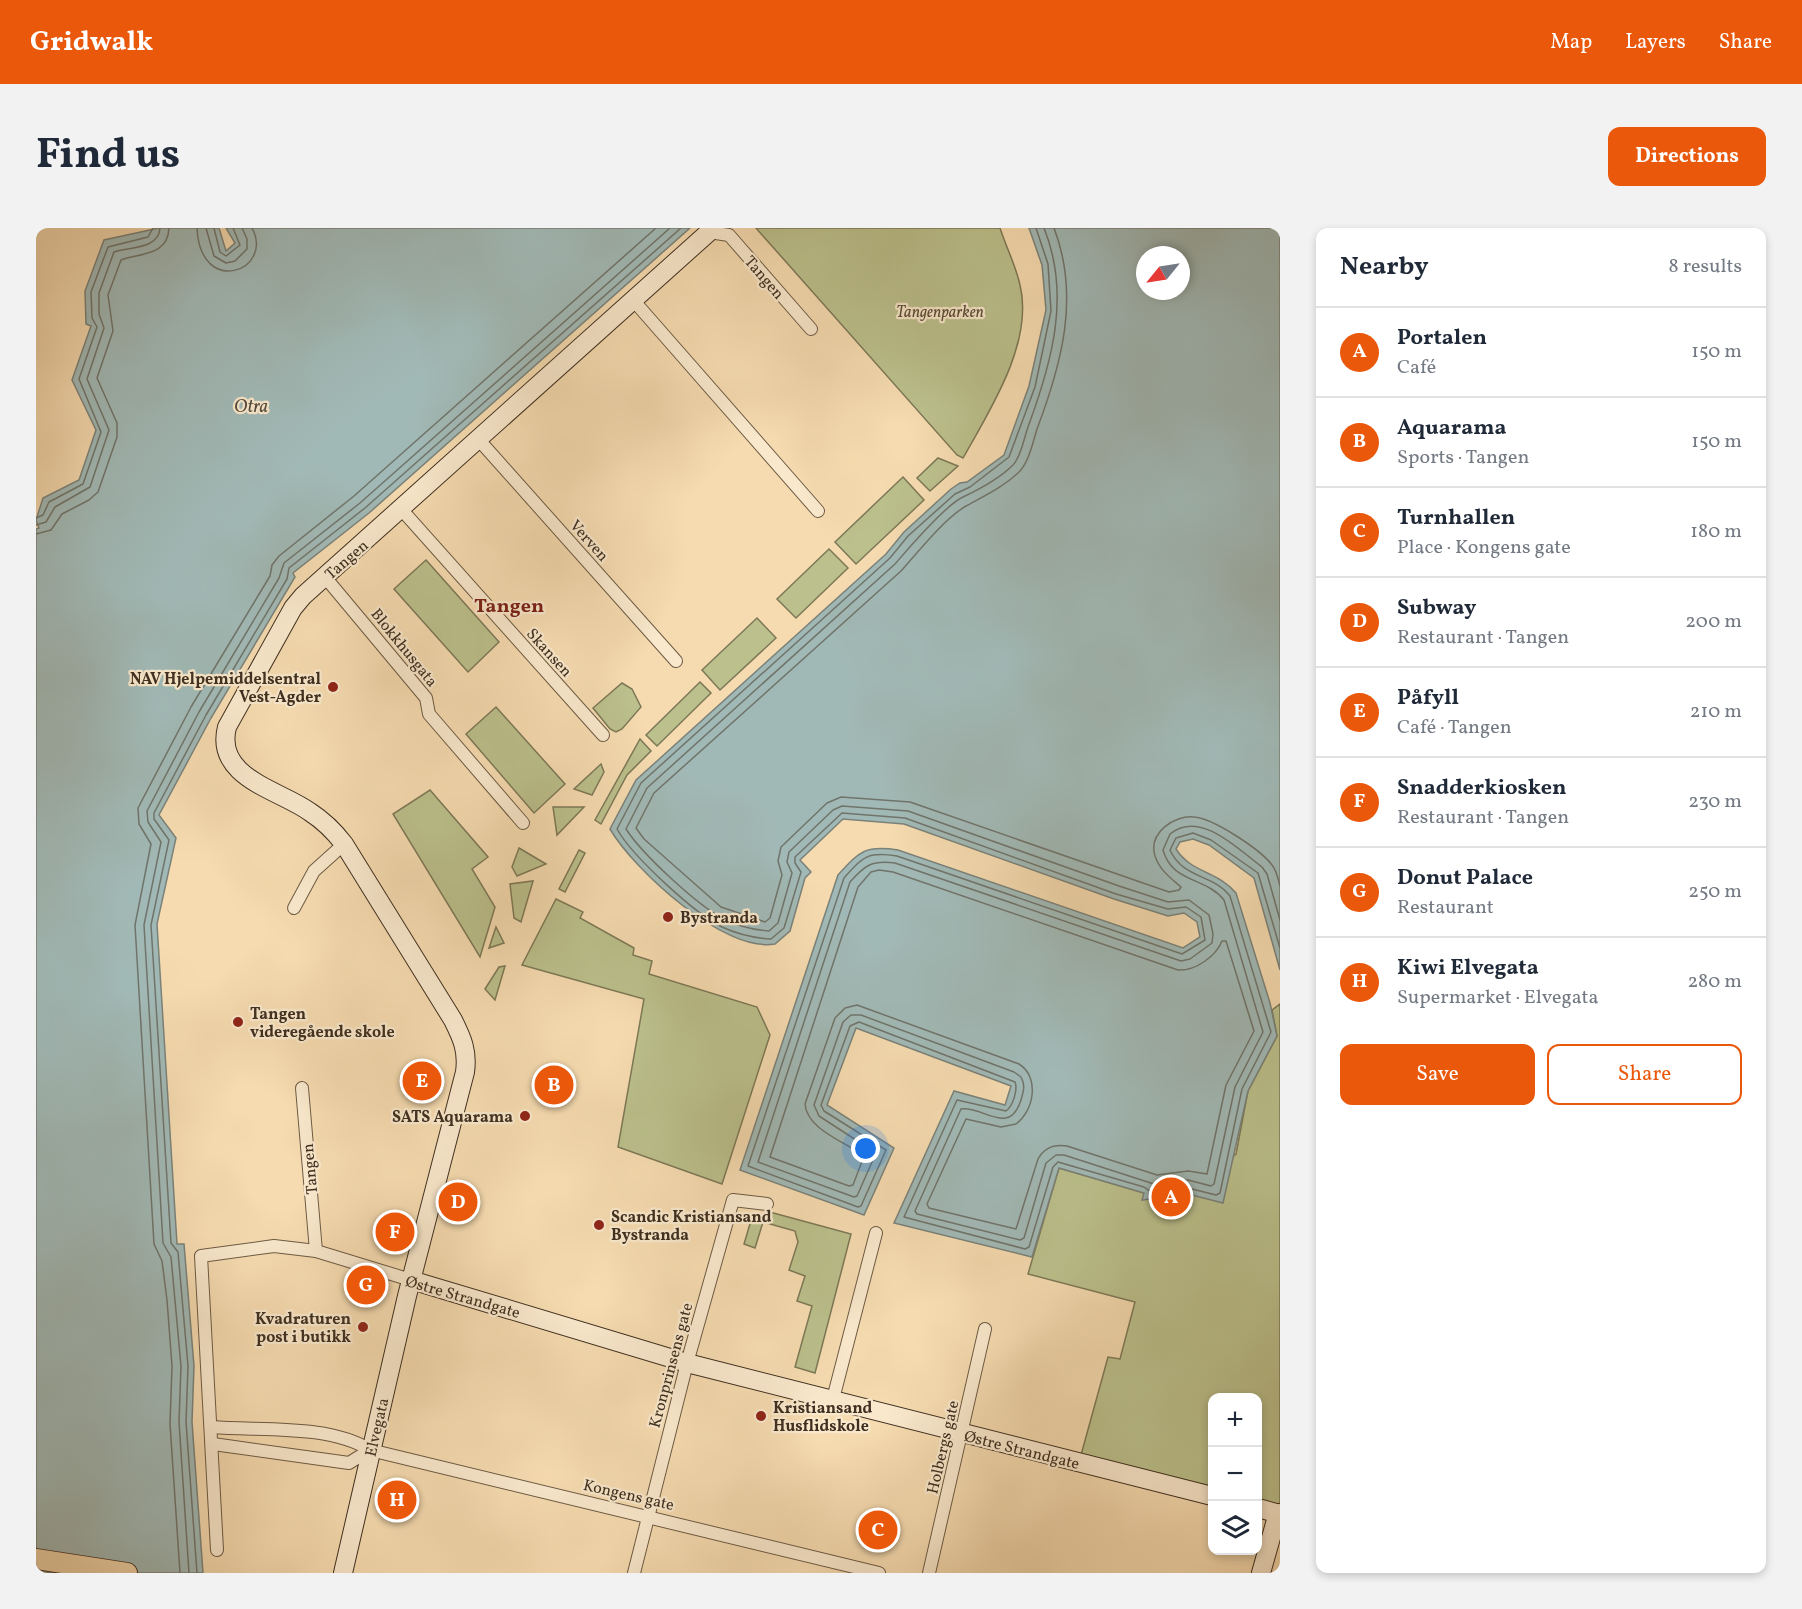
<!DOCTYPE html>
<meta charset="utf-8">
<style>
body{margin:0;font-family:Vollkorn,serif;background:#f2f2f3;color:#1f2937}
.controls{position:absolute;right:18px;bottom:18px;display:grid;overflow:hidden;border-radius:12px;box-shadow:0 3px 9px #0003}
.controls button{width:54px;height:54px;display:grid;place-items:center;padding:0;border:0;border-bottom:2px solid #e0e1e3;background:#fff;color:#1f2937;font:30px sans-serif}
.compass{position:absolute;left:1100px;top:18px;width:54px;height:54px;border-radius:50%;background:#fff;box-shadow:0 3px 9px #0003;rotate:240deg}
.you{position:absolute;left:830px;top:921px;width:21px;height:21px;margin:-15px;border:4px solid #fff;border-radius:50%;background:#1a73e8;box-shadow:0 0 0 9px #1a73e833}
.badge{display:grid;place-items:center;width:39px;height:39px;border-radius:50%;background:#ea580c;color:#fff;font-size:20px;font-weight:700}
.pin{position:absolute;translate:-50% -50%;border:3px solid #fff;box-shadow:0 2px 6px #0006}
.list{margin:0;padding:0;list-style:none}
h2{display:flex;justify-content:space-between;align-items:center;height:78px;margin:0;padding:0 24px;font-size:26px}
h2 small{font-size:20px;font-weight:400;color:#747a83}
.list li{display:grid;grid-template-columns:39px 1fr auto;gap:18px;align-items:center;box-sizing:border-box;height:90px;padding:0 24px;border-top:2px solid #e0e1e3}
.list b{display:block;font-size:22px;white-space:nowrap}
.list p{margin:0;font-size:20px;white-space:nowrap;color:#747a83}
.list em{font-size:20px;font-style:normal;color:#747a83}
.actions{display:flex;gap:12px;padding:18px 24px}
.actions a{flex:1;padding:14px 0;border:2px solid #ea580c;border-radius:12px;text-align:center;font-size:21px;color:#ea580c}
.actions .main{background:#ea580c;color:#fff}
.icon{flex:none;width:33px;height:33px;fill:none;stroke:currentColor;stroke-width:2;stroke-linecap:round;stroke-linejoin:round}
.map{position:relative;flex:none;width:1244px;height:1345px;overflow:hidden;border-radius:12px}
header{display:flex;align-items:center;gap:36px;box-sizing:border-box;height:84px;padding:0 30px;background:#ea580c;color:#fff}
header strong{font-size:28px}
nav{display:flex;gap:33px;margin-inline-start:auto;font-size:21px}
.intro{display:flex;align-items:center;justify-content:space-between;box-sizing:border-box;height:144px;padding:0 36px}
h1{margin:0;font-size:42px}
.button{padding:15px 27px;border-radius:12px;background:#ea580c;color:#fff;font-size:21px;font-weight:700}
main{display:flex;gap:36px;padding:0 36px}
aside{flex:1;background:#fff;border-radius:12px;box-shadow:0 3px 9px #0003}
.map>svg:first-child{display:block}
.green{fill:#bbc08c;stroke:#7d7856;stroke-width:1.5}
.water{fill:#a1b9b6;stroke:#7a827a;stroke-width:1.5;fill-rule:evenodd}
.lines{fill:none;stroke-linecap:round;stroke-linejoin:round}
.shore{stroke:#70746b;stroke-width:1.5}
.street-casing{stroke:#6d5a44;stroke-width:14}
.secondary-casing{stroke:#3f2f20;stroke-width:20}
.primary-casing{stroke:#3f2f20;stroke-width:22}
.street{stroke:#f9e8cc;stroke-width:12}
.secondary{stroke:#f9e8cc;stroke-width:18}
.primary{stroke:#f6dbb0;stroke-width:20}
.poi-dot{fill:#8f2418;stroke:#f9e8cc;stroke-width:2}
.labels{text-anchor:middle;stroke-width:4.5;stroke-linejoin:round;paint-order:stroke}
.street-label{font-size:16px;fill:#3f2f20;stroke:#f9e8cc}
.park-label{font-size:16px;font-style:italic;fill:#584c36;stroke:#f9e8cc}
.poi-label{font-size:16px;font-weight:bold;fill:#3f2f20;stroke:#f9e8cc;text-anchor:start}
.water-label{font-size:18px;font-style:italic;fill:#534b3e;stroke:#f9e8cc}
.quarter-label{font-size:20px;font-weight:bold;fill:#7a1f14;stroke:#f9e8cc}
</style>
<header>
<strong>Gridwalk</strong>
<nav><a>Map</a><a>Layers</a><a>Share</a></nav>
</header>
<div class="intro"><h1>Find us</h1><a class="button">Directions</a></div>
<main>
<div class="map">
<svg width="1244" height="1345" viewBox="0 0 1244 1345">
<rect width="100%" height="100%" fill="#f6dbb0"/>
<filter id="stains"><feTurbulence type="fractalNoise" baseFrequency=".00333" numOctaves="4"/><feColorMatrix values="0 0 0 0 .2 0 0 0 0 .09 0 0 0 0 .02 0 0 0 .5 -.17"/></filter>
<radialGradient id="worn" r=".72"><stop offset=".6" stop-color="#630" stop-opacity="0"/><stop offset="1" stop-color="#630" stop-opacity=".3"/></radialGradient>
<g class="green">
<path d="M 720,0 L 964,0 C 970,19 980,38 984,57 C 998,114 954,182 927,230 L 921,227 Z"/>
<polygon points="902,230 922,238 894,263 881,250"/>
<polygon points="867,249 888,272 820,336 799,314"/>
<polygon points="793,321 812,340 760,390 741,371"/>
<polygon points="390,332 463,414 432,444 358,361"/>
<polygon points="721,390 740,410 684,462 666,442"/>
<polygon points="664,454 675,465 621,518 610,507"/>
<polygon points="586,455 596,461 605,479 586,501 580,504 574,501 557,480"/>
<polygon points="460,479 529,556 498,585 430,506"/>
<polygon points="604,511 615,523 591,547 565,596 559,592"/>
<polygon points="565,536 568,544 556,567 538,561"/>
<polygon points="394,562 452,629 436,641 459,679 444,729 357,586"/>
<polygon points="517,579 548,579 521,607"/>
<polygon points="483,620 510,636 481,648 476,639"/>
<polygon points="543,622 549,625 529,664 523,661"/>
<polygon points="497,653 485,694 478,690 474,656"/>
<polygon points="520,671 547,684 544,690 598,720 597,727 616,733 613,746 721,779 734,807 686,956 582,919 608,771 486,737"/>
<polygon points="460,699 468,715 453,720"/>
<polygon points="469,738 459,772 449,761 463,739"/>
<polygon points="1244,776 1244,1278 1222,1273 1222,1170 1176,1170 1176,1260 1045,1227 1072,1129 1084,1131 1099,1074 992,1046 1023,940 1108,965 1111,971 1152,966 1200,926 1212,863 1241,808 1236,782"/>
<polygon points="730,983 815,1006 779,1145 759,1139 776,1078 761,1073 769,1048 753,1042 762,1014 759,1003 727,994 719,1020 708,1016 716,989 727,992"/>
</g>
<g class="water">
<polygon points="123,0 183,0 190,23 199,15 190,0 654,0 333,285 257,345 259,349 175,490 123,587 140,610 121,696 141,1016 148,1016 158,1138 156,1194 167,1345 0,1345 0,301 3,300 0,292 7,270 43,252 60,202 36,152 55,98 50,96 49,63 68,12"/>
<path d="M 993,0 L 1244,0 L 1244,742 L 1218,650 L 1173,617 L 1157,611 L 1144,614 L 1140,621 C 1155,645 1182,643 1200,665 L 1234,775 L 1241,808 L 1212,863 L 1187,975 L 1152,966 L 1106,972 L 1108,965 L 1023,940 L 996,1029 L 858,995 L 918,863 L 969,877 L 975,858 L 820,800 L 791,877 L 858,920 L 828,987 L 704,942 L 802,647 C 824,623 829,617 862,622 L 1147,720 L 1164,709 L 1161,694 L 1148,685 L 1132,688 L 1078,671 L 868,596 L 807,591 L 764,632 L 775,644 L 769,650 L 754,703 L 739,716 C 688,725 598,642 574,601 L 600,552 L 850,326 L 868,304 L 915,261 L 924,255 L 931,254 L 968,227 L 993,158 L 1010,82 L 1006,37 ZM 1109,27 L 1145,27 L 1145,63 L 1109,63 Z"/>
</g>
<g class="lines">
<g class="shore">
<path d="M 161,0 C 164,70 239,43 216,0"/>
<polyline points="170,0 178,28 190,35 199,33 211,21 211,11 206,0"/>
<polyline points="178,0 184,24 190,28 204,17 197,0"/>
<path d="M 1000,0 L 1012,36 L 1015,83 L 999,159 L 973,229 L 934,259 L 919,266 L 872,308 L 854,330 L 605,555 L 581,601 C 596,628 658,685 686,699 C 701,706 719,710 735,711 L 748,700 L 765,644 L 759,635 L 759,629 L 806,585 L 869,590 L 1080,666 L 1132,681 L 1150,679 L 1165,689 L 1169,712 L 1146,726 L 861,628 C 831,623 827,629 808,650 L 712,938 L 822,979 L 825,978 L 850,922 L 788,883 L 785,877 L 814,798 L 823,794 L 979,854 C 982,862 977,878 970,883 L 921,872 L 868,989 L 989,1021 L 993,1019 L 1017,939 L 1022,934 L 1108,959 L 1115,964 L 1152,960 L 1180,967 L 1184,965 L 1206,861 L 1235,804 L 1194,668 C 1177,646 1147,651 1134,622 L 1140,610 L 1157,605 L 1175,612 L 1222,645 L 1244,720"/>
<path d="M 1008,0 C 1035,67 1016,134 992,199 C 988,210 985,229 977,237 C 963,251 944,261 927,269 C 909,277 873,320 859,336 L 611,560 L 590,601 C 606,626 662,678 688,691 C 702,698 718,702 733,703 L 742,695 L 756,645 L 751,634 L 753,624 L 797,582 L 806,578 L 872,583 L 1083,658 L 1132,674 L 1153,672 L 1173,687 L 1177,706 L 1176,715 L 1154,731 L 1145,733 L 859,635 C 836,632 829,637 814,654 L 722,934 L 818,969 L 821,968 L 840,925 L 783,888 L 778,877 L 807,794 L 815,787 L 825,787 L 978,844 L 985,849 C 990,858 987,864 985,872 C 973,909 948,878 925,881 L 879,983 L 881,986 L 984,1012 L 988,1010 L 1010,935 L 1020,927 L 1028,927 L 1118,956 L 1152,952 L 1175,958 L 1178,956 L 1199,859 L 1227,804 L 1188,672 C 1170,649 1136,655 1127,622 L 1134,606 C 1164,581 1203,622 1226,639 L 1231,646 L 1244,692"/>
<path d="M 1018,0 C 1044,68 1026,135 1001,201 C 997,214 993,233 984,243 C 969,258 948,268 930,278 C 908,291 883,323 865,343 L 618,565 L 600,600 L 608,611 L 685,679 L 729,694 L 734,690 L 746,647 L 742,633 L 745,619 L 791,575 L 805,569 L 874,574 L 1133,664 L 1143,662 L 1145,659 C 1135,650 1124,643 1119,628 C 1112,605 1138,587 1158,589 C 1177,590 1225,622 1236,637 C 1241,643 1242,651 1244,658"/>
<polyline points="0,290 7,287 13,274 47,256 65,204 43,151 61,99 56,90 55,64 72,19 112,9 117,0"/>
<path d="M 0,297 L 10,294 L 19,279 L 54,259 L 73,202 L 51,151 L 68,100 L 63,86 L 63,65 L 78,24 C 94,19 123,21 124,0"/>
<path d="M 0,306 L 15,302 L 26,286 L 53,272 L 62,264 L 81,209 L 81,195 L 61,150 L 77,103 L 72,67 L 85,32 C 104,25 132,28 133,0"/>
<path d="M 843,642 L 857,644 L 1142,742 C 1160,743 1180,728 1186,713 L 1190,713 L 1218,803 L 1190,857 L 1171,946 L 1152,943 L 1121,947 L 1031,918 C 1018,916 1008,920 1002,931 L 980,1001 L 893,980 L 891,976 L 930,891 L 965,899 L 980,896 C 998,883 1004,849 983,836 L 821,777 L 809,780 L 799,790 L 769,876 C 771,902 810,914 828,928 L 817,957 L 813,958 L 734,929 L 822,659 L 835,644 Z"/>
<polyline points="144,1345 134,1196 136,1138 131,1072 126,1033 118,1016 99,697 115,616 103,596 102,580 155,479 234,348 236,337 243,328 318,268 620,0"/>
<polyline points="153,1345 143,1194 145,1138 135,1029 127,1015 108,697 125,614 112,594 111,583 163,484 243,350 248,335 324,275 634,0"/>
<polyline points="161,1345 150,1194 152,1138 142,1024 135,1015 115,697 133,612 118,591 118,585 170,487 251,351 253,340 329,280 645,0"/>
</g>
<g class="street-casing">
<g id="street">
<polyline points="673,4 693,7 775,101"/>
<polyline points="598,73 782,283"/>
<polyline points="443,212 640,433"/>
<polyline points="366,282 567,507"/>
<polyline points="289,349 390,470 393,486 487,595"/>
<polyline points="258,680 278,643 308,616"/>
<polyline points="266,860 280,1023"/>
<polyline points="797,1171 840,1005"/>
<path d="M 176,1199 C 225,1203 293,1196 334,1222 L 843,1345"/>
<polyline points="177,1216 313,1235 334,1222"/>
<polyline points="181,1322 165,1028 238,1018 280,1023 375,1052"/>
<polyline points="598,1345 651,1135 697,972 731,976"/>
<polyline points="893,1345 949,1101"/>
</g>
</g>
<g class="secondary-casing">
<g id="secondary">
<polyline points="375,1052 651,1135 1176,1268"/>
<polyline points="1222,1280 1244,1286"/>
<path d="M 307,1345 L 371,1068 L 429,844 C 432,823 426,810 417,792 L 308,616 C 298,603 288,593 274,584 C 244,562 178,550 191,499 L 257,380 L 267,368 L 673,4"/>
<polyline points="1225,1345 1242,1285"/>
</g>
</g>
<g class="primary-casing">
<polyline id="primary" points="0,1331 91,1345"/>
</g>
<use href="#street" class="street"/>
<use href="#secondary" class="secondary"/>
<use href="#primary" class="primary"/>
</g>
<g class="poi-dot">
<circle cx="297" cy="459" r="6"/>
<circle cx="632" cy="689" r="6"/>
<circle cx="202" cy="794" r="6"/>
<circle cx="489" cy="888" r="6"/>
<circle cx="563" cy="997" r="6"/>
<circle cx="327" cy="1099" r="6"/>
<circle cx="725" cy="1188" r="6"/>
</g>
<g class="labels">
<g class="street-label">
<text transform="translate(729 49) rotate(49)" y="6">Tangen</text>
<text transform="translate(554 312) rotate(48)" y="6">Verven</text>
<text transform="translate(310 331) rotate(-41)" y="6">Tangen</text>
<text transform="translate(369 419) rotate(51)" y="6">Blokkhusgata</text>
<text transform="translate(514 424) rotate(48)" y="6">Skansen</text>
<text transform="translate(273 941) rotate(-95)" y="6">Tangen</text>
<text transform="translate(427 1068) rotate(16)" y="6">Østre Strandgate</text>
<text transform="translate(634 1137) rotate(-75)" y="6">Kronprinsens gate</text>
<text transform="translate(340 1199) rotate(-77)" y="6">Elvegata</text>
<text transform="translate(906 1219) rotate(-77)" y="6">Holbergs gate</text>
<text transform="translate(986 1221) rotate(14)" y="6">Østre Strandgate</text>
<text transform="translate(593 1266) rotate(13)" y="6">Kongens gate</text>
</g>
<g class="park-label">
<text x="904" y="89">Tangenparken</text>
</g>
<g class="poi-label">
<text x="285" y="456" text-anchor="end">NAV Hjelpemiddelsentral<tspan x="285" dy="18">Vest-Agder</tspan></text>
<text x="644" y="695">Bystranda</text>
<text x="214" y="791">Tangen<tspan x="214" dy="18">videregående skole</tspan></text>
<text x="477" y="894" text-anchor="end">SATS Aquarama</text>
<text x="575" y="994">Scandic Kristiansand<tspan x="575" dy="18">Bystranda</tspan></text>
<text x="315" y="1096" text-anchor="end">Kvadraturen<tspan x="315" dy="18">post i butikk</tspan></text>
<text x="737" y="1185">Kristiansand<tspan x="737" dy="18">Husflidskole</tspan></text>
</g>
<g class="water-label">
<text x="215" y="184">Otra</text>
</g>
<g class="quarter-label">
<text x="473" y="384">Tangen</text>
</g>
</g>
<rect width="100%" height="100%" filter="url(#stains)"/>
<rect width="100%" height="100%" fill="url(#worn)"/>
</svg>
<div class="controls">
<button>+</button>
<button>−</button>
<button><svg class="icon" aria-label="layers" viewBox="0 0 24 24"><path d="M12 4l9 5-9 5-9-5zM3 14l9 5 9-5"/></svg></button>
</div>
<svg class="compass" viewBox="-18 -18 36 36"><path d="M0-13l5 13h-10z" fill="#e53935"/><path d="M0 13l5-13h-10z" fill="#747a83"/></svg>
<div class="you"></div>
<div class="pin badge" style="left:1135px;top:969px">A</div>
<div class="pin badge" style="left:518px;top:857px">B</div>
<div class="pin badge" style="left:842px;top:1302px">C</div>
<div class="pin badge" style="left:422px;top:974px">D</div>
<div class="pin badge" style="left:386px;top:853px">E</div>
<div class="pin badge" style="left:359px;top:1004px">F</div>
<div class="pin badge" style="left:330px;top:1057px">G</div>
<div class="pin badge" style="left:361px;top:1272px">H</div>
</div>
<aside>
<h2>Nearby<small>8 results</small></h2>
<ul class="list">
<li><span class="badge">A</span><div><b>Portalen</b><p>Café</p></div><em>150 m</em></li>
<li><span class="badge">B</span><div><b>Aquarama</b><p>Sports · Tangen</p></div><em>150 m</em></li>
<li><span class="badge">C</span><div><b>Turnhallen</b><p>Place · Kongens gate</p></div><em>180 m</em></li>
<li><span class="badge">D</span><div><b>Subway</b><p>Restaurant · Tangen</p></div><em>200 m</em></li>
<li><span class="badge">E</span><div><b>Påfyll</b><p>Café · Tangen</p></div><em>210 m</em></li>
<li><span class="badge">F</span><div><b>Snadderkiosken</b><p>Restaurant · Tangen</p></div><em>230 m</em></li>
<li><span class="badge">G</span><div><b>Donut Palace</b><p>Restaurant</p></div><em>250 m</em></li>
<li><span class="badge">H</span><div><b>Kiwi Elvegata</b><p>Supermarket · Elvegata</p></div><em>280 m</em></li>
</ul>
<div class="actions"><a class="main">Save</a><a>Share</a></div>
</aside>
</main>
